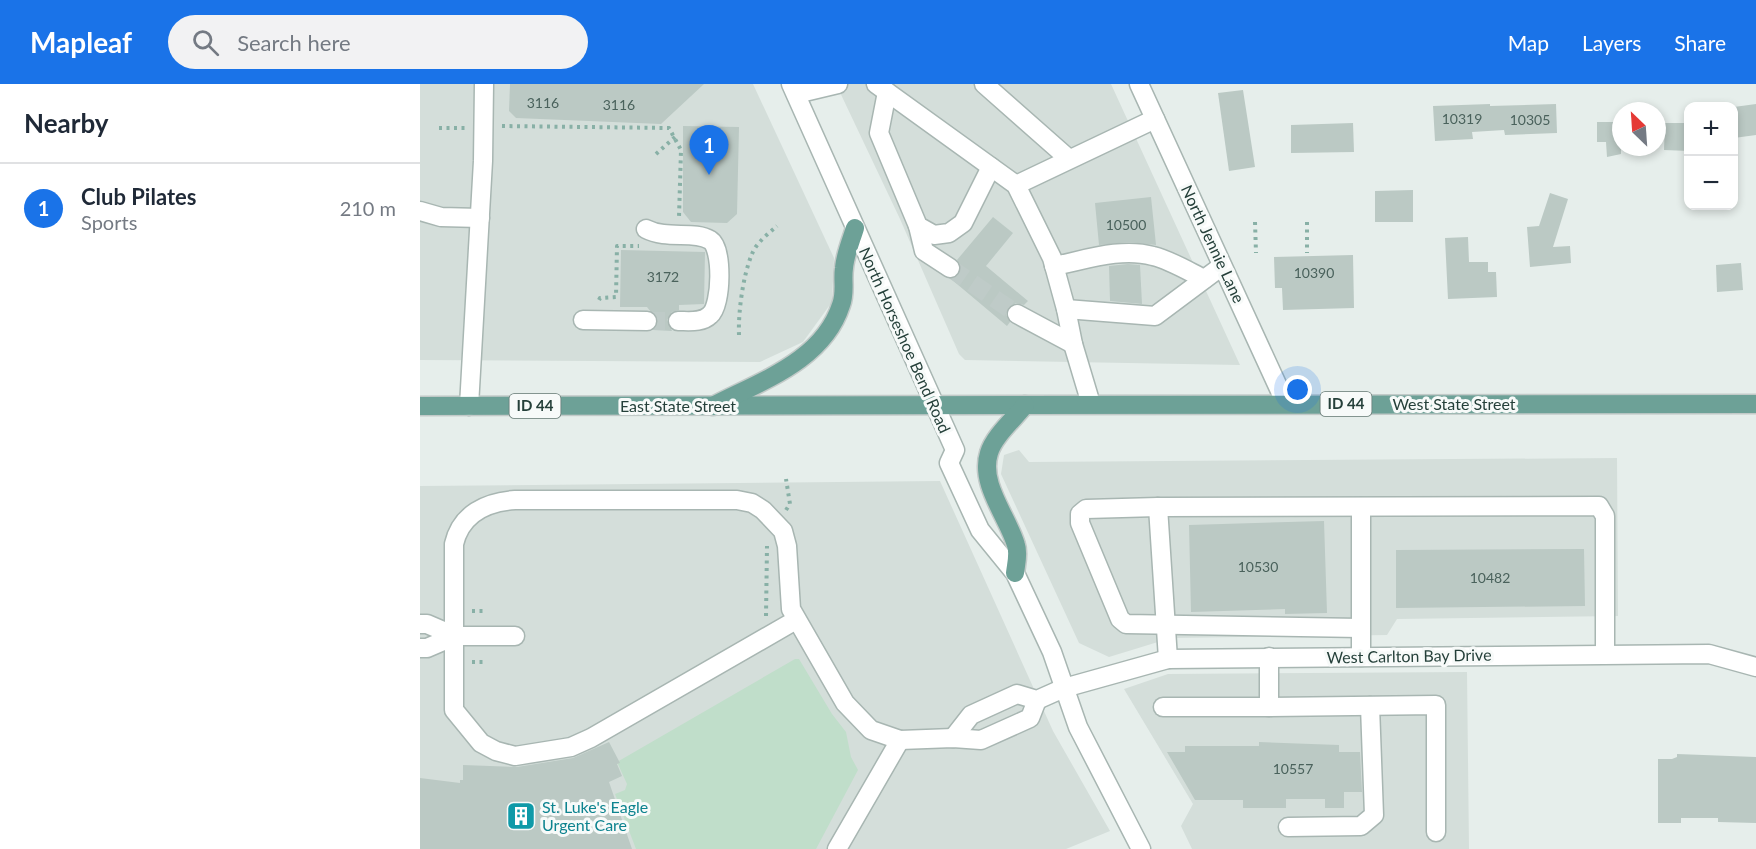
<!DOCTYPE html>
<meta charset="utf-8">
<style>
body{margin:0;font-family:Lato,sans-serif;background:#f2f2f3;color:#1f2937}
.controls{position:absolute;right:18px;top:18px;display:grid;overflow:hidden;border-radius:12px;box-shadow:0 3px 9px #0003}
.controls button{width:54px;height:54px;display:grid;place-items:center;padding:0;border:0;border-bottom:2px solid #e0e1e3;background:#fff;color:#1f2937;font:30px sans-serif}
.compass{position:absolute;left:1192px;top:18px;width:54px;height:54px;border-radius:50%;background:#fff;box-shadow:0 3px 9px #0003;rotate:335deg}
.you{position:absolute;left:878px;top:306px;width:21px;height:21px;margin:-15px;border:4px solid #fff;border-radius:50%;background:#1a73e8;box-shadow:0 0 0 9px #1a73e833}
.badge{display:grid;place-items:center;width:39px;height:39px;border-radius:50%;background:#1a73e8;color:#fff;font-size:20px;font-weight:700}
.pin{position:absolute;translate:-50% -50px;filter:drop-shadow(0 2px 3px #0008)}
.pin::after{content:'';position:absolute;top:32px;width:21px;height:18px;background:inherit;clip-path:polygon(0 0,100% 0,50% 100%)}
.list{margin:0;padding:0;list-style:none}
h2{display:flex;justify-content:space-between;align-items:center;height:78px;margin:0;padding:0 24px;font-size:26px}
h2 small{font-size:20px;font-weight:400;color:#747a83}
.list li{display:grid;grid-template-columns:39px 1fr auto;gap:18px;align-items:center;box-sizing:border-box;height:90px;padding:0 24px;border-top:2px solid #e0e1e3}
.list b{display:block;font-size:22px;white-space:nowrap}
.list p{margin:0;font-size:20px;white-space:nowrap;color:#747a83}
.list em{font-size:20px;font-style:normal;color:#747a83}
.icon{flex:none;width:33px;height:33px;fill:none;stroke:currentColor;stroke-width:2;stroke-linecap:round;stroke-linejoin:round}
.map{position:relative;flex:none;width:1336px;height:765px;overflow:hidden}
header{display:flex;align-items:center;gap:36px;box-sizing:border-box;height:84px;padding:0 30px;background:#1a73e8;color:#fff}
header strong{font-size:28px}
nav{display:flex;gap:33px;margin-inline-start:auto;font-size:21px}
.search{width:420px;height:54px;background:#f2f2f3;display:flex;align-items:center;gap:15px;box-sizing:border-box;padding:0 21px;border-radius:33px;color:#747a83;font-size:22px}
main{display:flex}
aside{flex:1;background:#fff}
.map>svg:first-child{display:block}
.built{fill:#d4deda}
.green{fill:#c0deca}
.building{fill:#bbc9c4}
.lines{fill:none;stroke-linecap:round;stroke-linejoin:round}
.minor-tunnel{stroke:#bfcbc8;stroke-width:18;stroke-dasharray:18 9;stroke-linecap:butt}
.minor-casing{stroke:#a8b6b2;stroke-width:21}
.major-casing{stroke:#c2cac8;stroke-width:21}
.path{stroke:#88b0a6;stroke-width:4;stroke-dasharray:3 4.5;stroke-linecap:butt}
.minor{stroke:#fff;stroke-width:18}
.major{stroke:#6da197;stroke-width:18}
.labels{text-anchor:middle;stroke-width:6;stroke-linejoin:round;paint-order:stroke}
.number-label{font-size:14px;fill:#4a625c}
.shield{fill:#f7faf9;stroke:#647873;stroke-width:1.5}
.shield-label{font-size:15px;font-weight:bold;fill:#25403a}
.street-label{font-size:16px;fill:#25403a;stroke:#f7faf9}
.culture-label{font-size:16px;fill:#0d838f;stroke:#f7faf9;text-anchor:start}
</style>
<header>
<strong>Mapleaf</strong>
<div class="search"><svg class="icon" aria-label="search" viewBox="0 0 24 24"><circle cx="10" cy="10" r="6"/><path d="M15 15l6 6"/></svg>Search here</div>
<nav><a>Map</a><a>Layers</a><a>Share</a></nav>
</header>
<main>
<aside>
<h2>Nearby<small></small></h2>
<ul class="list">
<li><span class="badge">1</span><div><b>Club Pilates</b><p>Sports</p></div><em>210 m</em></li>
</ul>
</aside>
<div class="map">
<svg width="1336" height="765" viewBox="0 0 1336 765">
<rect width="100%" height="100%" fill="#e6eeeb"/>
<g class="built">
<polygon points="0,0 333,0 414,174 412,218 383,258 340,278 0,276"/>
<polygon points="416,0 691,0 820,281 545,276 539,270 480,135"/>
<polygon points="599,366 609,378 1197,374 1198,532 977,535 967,551 751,554 689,573 659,559 581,390 584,371"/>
<polygon points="520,397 633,647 690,747 646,765 0,765 0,402"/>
<polygon points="1047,588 1049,765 772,765 761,742 773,720 704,605 748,590"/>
</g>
<polygon class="green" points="375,575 379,575 412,630 426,648 431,673 438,686 396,765 216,765 195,710 205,706 207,700 197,678"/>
<g class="building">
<polygon points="90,0 284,0 241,40 96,34 89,27"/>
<polygon points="823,6 835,83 809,87 798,9"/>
<polygon points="1070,20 1070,22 1136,20 1137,49 1085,51 1084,46 1052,48 1053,55 1015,57 1013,22"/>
<polygon points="1336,20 1336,51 1314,54 1314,23"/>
<polygon points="1177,38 1201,38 1201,70 1187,73 1186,58 1177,58"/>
<polygon points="933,39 934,68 871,69 871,41"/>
<polygon points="1245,39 1269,39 1269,67 1244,66"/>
<polygon points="263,42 319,43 317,130 307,139 271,138 263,128"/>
<polygon points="993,106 993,138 955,138 955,107"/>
<polygon points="1130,109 1148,115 1133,163 1150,162 1151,179 1110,183 1107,143 1119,142"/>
<polygon points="731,113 736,161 709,158 679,161 675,119"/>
<polygon points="573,133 593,149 566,182 608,217 604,221 596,219 587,224 586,231 590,238 587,242 531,195 539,191 541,185 537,176"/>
<polygon points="1048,153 1049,178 1068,178 1068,188 1076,188 1077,213 1028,215 1025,154"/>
<polygon points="201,166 285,168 284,220 259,221 259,226 252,228 247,236 252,247 233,246 238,237 227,223 200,223"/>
<polygon points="933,171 934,224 863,226 862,204 855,204 854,173"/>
<polygon points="1321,179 1323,206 1297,208 1296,181"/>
<polygon points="708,180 720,181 722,220 690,217 689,182"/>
<polygon points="904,437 907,529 865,530 865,525 771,528 769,441"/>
<polygon points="1164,465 1165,522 976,524 976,466"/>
<polygon points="189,658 200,679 197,680 202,692 189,698 212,765 0,765 0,694 40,699 40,696 43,696 43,681 97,683 153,674"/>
<polygon points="839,658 919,661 919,668 940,668 942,708 924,708 924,724 905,724 905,715 866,715 866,724 823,724 823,716 775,716 747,668 765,668 765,662 839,662"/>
<polygon points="1257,670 1336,673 1336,739 1298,738 1298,734 1261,734 1261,739 1238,739 1238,675 1252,675 1257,673"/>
</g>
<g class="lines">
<g class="minor-tunnel">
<polyline points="530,184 597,230"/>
<polyline points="227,237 258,237"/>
</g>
<g class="minor-casing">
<g id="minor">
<polyline points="371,0 535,366 529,379 560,446 595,489 632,568 658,643 721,765"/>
<polyline points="456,0 596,101 632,174 646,225 653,260 671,320"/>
<polyline points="564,0 649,75"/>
<polyline points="719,0 866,320"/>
<polyline points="467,8 459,49 498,142 514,151 529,149 543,139 571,83"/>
<polyline points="376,10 418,0"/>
<polyline points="596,101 735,35"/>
<polyline points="0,127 21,133 60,134"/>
<polyline points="498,142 504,167 530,184"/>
<path d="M 226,145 C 247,156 274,146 290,156 C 303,164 302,221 290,231 C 282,239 269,237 258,237"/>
<path d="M 634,182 C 665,176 701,163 733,172 C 750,176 768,187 784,195"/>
<polyline points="646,225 735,232 802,182"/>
<polyline points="597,230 653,260"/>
<polyline points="163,236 227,237"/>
<polyline points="49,322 63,77 64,0"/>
<polyline points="738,423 666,425 660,430 660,439 700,535 706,540 940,544"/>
<polyline points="941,423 941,573"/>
<path d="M 376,536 L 171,654 L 151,663 L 95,672 L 76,667 L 61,659 L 34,626 L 34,460 C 41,430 66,418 95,416 L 317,416 L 332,419 L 343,426 L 363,447 L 367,462 L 371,525 L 425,619 L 451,646 L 480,656 L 533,654 L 561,656 L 610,634 L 617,616"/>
<polyline points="0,540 7,540 35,552 95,552"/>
<polyline points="0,564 7,564 35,552"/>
<polyline points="849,573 849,623 1016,621 1016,748"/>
<polyline points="748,575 738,423 1179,422 1185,432 1185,570"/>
<polyline points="743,623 849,623"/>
<polyline points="533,654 551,631 597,610 617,616 644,604 748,575 1289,570 1336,583"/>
<polyline points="868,743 941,742 954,731 950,622"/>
<polyline points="417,765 480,656"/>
</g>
</g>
<g class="major-casing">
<g id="major">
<polyline points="0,322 1336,320"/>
<path d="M 293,322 C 341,297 403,277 421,221 C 426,208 422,197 424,184 C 425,171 431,157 435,144"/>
<path d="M 595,489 C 596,480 599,470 596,461 C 588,433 559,400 569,369 C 574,352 594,335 605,321"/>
</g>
</g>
<g class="path">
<polyline points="82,42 249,44 261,66 259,133"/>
<polyline points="19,44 48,44"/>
<polyline points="236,70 255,53"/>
<polyline points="835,138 836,169"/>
<polyline points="887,138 887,169"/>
<polyline points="179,216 180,214 196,213 197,162 219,162"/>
<path d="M 319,251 C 318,229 323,191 332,170 C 336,159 348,150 357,142"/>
<polyline points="366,426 370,420 366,395"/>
<polyline points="52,527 66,527"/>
<polyline points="346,532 347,462"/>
<polyline points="52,578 67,578"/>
</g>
<use href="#minor" class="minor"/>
<use href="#major" class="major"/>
</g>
<defs>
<g id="building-square" transform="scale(1.5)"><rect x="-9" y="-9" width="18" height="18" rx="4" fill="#0f9aa8" stroke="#f7faf9"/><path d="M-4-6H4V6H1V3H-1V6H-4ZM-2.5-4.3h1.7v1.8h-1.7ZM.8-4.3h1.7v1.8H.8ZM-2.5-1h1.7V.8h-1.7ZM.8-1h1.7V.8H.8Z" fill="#fff"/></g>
</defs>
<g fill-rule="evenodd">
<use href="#building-square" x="101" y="732"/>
</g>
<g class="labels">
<g class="number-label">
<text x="123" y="24">3116</text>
<text x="199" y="26">3116</text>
<text x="1042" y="40">10319</text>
<text x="1110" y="41">10305</text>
<text x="706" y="146">10500</text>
<text x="894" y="194">10390</text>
<text x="243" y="198">3172</text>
<text x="838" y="488">10530</text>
<text x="1070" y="499">10482</text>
<text x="873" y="690">10557</text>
</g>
<g class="shield">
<rect x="900.5" y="308" width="51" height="24" rx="4.5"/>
<rect x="89.5" y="310" width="51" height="24" rx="4.5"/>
</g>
<g class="shield-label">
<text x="926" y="325">ID 44</text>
<text x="115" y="327">ID 44</text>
</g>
<g class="street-label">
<text transform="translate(793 160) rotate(65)" y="6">North Jennie Lane</text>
<text transform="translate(485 256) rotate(66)" y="6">North Horseshoe Bend Road</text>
<text x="1034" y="326">West State Street</text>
<text x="258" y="328">East State Street</text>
<text transform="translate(989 572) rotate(-1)" y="6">West Carlton Bay Drive</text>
</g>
<g class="culture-label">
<text x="122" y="729">St. Luke's Eagle<tspan x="122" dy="18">Urgent Care</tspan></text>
</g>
</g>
</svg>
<div class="controls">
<button>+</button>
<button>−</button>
</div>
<svg class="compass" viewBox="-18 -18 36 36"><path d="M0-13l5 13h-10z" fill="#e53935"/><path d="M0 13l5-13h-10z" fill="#747a83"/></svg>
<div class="you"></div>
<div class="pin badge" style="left:289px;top:91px">1</div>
</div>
</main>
